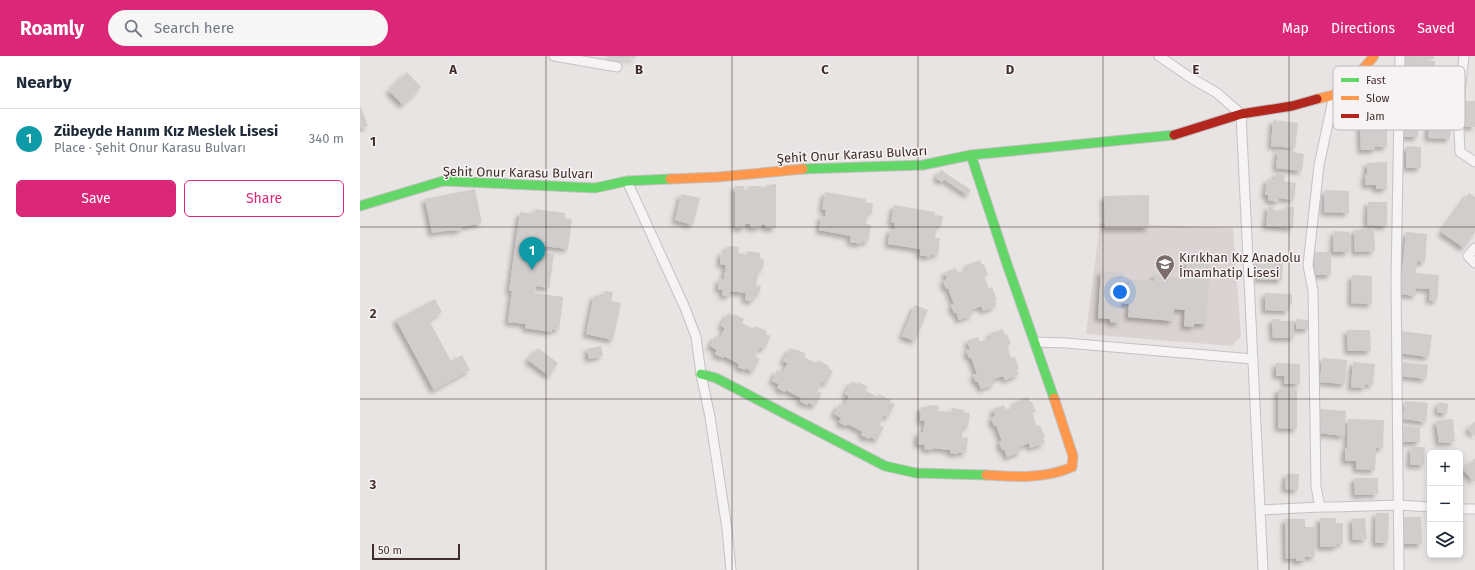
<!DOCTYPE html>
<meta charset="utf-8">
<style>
body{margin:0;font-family:"Fira Sans",sans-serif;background:#f6f6f7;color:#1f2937}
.controls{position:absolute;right:12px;bottom:12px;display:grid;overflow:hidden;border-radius:6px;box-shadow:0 2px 6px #0003}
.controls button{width:36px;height:36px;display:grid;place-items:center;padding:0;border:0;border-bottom:1px solid #e0e1e3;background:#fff;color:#1f2937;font:20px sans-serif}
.scale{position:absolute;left:12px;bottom:10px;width:88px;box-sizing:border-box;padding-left:4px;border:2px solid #402d2c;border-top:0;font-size:11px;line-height:14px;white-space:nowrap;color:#402d2c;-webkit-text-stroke:3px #f7f2f3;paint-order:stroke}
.you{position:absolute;left:760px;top:236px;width:14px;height:14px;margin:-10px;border:3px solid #fff;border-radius:50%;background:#1a73e8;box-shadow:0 0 0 6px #1a73e833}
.badge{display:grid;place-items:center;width:26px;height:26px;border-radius:50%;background:#db2777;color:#fff;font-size:13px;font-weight:700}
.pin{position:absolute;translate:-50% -33px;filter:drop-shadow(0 1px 2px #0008)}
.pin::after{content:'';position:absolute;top:21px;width:14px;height:12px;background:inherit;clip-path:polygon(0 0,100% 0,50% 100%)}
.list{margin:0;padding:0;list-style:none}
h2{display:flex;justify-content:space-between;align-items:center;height:52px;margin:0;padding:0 16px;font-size:17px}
h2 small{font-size:13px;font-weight:400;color:#747a83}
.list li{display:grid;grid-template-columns:26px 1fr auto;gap:12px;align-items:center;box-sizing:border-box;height:60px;padding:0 16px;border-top:1px solid #e0e1e3}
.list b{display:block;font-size:15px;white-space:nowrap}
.list p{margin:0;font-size:13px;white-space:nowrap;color:#747a83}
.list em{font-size:13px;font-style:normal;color:#747a83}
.actions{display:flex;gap:8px;padding:12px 16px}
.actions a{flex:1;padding:9px 0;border:1px solid #db2777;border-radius:6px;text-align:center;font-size:14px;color:#db2777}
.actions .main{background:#db2777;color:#fff}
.icon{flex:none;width:22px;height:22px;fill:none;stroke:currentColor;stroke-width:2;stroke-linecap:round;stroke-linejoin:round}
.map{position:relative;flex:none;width:1115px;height:514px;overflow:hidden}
header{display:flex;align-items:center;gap:24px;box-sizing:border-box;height:56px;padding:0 20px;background:#db2777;color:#fff}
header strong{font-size:19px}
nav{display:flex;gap:22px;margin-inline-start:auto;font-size:14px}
.search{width:280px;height:36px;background:#f6f6f7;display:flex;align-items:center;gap:10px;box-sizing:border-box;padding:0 14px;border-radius:22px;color:#747a83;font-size:15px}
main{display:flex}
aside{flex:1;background:#fff}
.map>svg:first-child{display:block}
.built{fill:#dbd3d3}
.building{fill:#d1cdcd;filter:url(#shadow)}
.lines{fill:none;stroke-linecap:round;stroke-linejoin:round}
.street-casing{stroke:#c4c1c1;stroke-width:11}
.fast-casing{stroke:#c4c1c1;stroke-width:11}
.slow-casing{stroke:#c4c1c1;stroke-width:11}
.jam-casing{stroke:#c4c1c1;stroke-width:11}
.street{stroke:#f5f3f3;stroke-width:9}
.fast{stroke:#63d668;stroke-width:9}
.slow{stroke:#ff974d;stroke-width:9}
.jam{stroke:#b3261e;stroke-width:9}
.grid{fill:none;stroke:#402d2c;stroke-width:1;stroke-opacity:0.55}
.labels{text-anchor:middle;stroke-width:3;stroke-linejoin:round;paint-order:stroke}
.street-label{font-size:13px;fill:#402d2c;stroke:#f7f2f3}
.poi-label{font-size:13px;fill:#402d2c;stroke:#f7f2f3;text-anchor:start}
.key{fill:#f7f2f3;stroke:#c0b7b7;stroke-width:1}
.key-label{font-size:11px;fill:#402d2c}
.grid-label{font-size:13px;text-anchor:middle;font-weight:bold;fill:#402d2c;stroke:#f7f2f3;stroke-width:3;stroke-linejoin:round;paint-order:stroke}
</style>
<header>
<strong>Roamly</strong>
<div class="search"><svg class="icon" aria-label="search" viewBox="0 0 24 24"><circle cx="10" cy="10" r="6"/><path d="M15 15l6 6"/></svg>Search here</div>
<nav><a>Map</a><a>Directions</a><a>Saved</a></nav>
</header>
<main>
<aside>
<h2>Nearby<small></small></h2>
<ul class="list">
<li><span class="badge" style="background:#0f9aa8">1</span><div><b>Zübeyde Hanım Kız Meslek Lisesi</b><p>Place · Şehit Onur Karasu Bulvarı</p></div><em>340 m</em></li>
</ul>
<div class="actions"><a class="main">Save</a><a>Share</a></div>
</aside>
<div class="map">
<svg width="1115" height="514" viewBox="0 0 1115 514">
<defs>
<filter id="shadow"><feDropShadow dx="-3.5" dy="3.5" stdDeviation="2" flood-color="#0004"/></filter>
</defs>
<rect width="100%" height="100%" fill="#e9e4e4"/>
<polygon class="built" points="740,167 873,172 881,280 872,290 726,278"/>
<g class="building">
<rect x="247" y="0" width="29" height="2"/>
<rect x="1045" y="0" width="29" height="3"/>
<polygon points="1045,4 1075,5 1075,19 1071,19 1071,26 1061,26 1061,30 1052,29 1052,26 1044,26"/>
<polygon points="47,16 61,31 43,49 29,35"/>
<polygon points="1105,45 1115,45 1115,71 1103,70"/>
<polygon points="1,51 8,70 0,73 0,52"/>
<polygon points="1042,58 1059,58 1058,81 1041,81"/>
<polygon points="1069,58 1088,58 1088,63 1091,63 1090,83 1068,82"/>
<polygon points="913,64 938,67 935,92 911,90"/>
<polygon points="1000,69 1027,69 1027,91 1015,91 1015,94 1001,94"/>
<polygon points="1046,90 1061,91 1061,112 1046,112"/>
<polygon points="928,93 933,93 933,96 944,98 942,115 916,112 918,94 928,95"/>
<polygon points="1027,106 1027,133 1016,133 1016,129 1005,129 1005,118 1007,118 1007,107"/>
<polygon points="581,114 611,134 608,139 584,123 582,126 576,122"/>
<polygon points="916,117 925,118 924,125 936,127 934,144 919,142 918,146 908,144 908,139 905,139 907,123 915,124"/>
<polygon points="416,128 416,172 405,172 405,168 401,169 401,171 390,172 390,168 385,168 385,172 375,172 375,130 384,130 384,134 389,133 389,130 401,130 401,132 407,132 407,129"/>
<polygon points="115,133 122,167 101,171 102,174 92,175 92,174 72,177 65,143"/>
<polygon points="965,134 989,135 989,157 964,156"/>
<polygon points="465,136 506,143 505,146 513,147 512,157 508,157 506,168 511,169 508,186 502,185 502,188 490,186 491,180 459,174 461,160 465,160 466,154 462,153"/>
<polygon points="1109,137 1115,141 1115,176 1104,192 1081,176"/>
<polygon points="321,138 340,142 333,169 315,164"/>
<polygon points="789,139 789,172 745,172 744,140"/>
<polygon points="1008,146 1027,146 1027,170 1007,169"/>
<polygon points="534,149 575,156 574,159 583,160 581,170 577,170 575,182 580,182 578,199 571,198 571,201 560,199 560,193 528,188 530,173 534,174 535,167 531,166"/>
<polygon points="908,150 913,151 913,154 925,155 926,150 934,151 933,172 906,170"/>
<polygon points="175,153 205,157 205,162 212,163 208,193 184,190 183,196 194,198 189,232 176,230 175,237 203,241 199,274 192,273 192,276 165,272 166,268 148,266 152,235 149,235 160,156 174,158"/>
<polygon points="1014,172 1015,195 995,196 994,174"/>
<polygon points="974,175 989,176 989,196 973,196"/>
<polygon points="1046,176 1067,178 1065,206 1057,206 1056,217 1079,219 1077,245 1069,244 1070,233 1056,232 1056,240 1040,238"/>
<polygon points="367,190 379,191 378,197 387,199 388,195 400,197 400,202 404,203 403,213 399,213 396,229 401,230 399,238 395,238 394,245 385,244 386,237 370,235 370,240 362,239 363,234 358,233 359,223 364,223 366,209 360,208 361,196 366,197"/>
<polygon points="954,196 971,196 971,219 955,219"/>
<polygon points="620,204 622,209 624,208 628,219 624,220 629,233 632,231 637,244 635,244 636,250 623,255 621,250 611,254 613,259 599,264 596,256 594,257 591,249 594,248 588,232 586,233 583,225 587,223 585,216 596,212 598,217 608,213 607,209"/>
<polygon points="898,204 923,206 922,224 897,223"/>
<polygon points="827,206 850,208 846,268 834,268 834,271 824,270 825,254 814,253 813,265 768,261 769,248 761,247 759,267 750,266 750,263 738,262 741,215 764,217 763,228 769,228 770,223 794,225 794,219 826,222"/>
<polygon points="992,219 1012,220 1012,248 991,247"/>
<polygon points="244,235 253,236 251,245 261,247 253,284 226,278 234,239 243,241"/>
<polygon points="905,237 932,238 932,248 929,248 929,255 905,254"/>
<polygon points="75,243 82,256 69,264 91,305 102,299 110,314 74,334 36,264"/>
<polygon points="555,249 568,254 555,285 542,280"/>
<polygon points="368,257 373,260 374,258 384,263 382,267 394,273 395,270 407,275 406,278 411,280 404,293 400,291 395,300 400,303 393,316 386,312 385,314 378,311 379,308 364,300 363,302 355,298 357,294 350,290 355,280 360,282 365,272 361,270"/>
<polygon points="912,263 920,263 920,265 934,265 934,282 913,282"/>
<polygon points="936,263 949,264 949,273 936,273"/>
<polygon points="643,273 645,279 647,278 651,288 647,290 651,302 655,301 659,313 657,314 659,319 645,324 643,320 633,323 635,328 621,333 618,326 616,326 613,319 617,318 611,301 609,302 606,294 610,293 607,285 618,281 620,286 631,282 629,278"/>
<polygon points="987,274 1010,274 1011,295 988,295"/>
<polygon points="1041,275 1072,279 1069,301 1038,297"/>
<polygon points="241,290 243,300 229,303 227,293"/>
<polygon points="178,292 198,307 189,320 168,304"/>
<polygon points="430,292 435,294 436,293 446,298 444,301 456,307 458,304 469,310 468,312 473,315 466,328 462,326 457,335 462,337 455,350 448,347 447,349 440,345 441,342 426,334 425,336 417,332 419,328 412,325 417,314 422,317 428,307 423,305"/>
<polygon points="962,302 987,304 985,328 960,326"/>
<polygon points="993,306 1015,308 1013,329 1005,328 1005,332 991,331"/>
<polygon points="1042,306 1068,309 1066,323 1040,320"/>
<polygon points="916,307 940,308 940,328 924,328 925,320 916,320"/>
<polygon points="492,325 497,328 498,326 508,331 506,335 518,341 519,338 531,344 530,346 535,348 528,362 524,359 519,369 524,371 517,384 510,381 509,383 501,379 503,376 488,368 486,370 479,366 481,362 474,358 479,348 484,350 489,340 485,338"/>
<polygon points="918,333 937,333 937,373 918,372"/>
<polygon points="668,341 670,346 672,346 676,356 672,357 677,370 680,369 685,381 683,381 685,387 670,392 669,387 659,391 661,396 647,401 644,393 642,394 639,386 642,385 636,369 634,370 631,362 635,360 633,353 644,349 646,354 656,350 655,346"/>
<polygon points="1045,345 1068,347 1066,366 1043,363"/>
<polygon points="1079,346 1088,348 1087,358 1077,356"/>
<polygon points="568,349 579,350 578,355 591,356 592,352 605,354 604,356 610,357 608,371 603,371 602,381 608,382 606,397 598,396 598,398 590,397 590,394 573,392 573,394 564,393 565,389 557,388 558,376 563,377 565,365 560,365 561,351 567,351"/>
<polygon points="960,353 986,355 984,380 958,377"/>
<polygon points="988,363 1024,364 1023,392 1016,392 1015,414 996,413 996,405 985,405 985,392 987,392"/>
<polygon points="1093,363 1095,386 1079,387 1076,365"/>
<polygon points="1115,365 1115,380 1108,373"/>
<polygon points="1042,370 1060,371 1060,386 1042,386"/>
<polygon points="1051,391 1065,391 1064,409 1050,409"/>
<polygon points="1115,402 1115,426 1103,414"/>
<polygon points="926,418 939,418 938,434 925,433"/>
<polygon points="994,422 1018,422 1018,438 995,439"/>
<polygon points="1016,457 1029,457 1028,487 1015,487"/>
<polygon points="1042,461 1061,461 1062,488 1043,488"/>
<polygon points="960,462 976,462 976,467 983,467 983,488 976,488 977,491 960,491"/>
<polygon points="1005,462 1007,483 993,484 992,463"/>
<polygon points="925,463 945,463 945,471 955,471 955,501 945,501 945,505 936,505 936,502 926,503"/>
<polygon points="1100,468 1102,468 1101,482 1100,482"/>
</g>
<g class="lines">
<g class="street-casing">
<g id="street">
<polyline points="194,0 257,11"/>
<polyline points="799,0 831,22 857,37 881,58 903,514"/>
<polyline points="1104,0 1098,55 1100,96 1115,106"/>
<polyline points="267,125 325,252 336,281 341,318 350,361 367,473 371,514"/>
<polyline points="1115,192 1108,200 1115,207"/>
<polyline points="674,286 706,287 893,303"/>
<polyline points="960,451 956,431 953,235 948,209 959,109 974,39"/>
<polyline points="1100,453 1115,453"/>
<polyline points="901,454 960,451 975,451 1039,449 1070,451"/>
<polyline points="1039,514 1036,224 1040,0"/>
</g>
</g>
<g class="fast-casing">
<g id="fast">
<polyline points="611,99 647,208 694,342"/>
<polyline points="443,113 563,109 611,99 814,79"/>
<polyline points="0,150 83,125 235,132 267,125 310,123"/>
<polyline points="341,318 356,322 525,410 556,417 626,419"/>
</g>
</g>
<g class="slow-casing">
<g id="slow">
<polyline points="957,43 974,39 997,20 1014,0"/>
<polyline points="310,123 358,121 443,113"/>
<path d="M 626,419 C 655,421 685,423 712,411 L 713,400 L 694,342"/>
</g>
</g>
<g class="jam-casing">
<polyline id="jam" points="814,79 881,58 932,50 957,43"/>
</g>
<use href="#street" class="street"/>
<use href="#fast" class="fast"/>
<use href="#slow" class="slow"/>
<use href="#jam" class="jam"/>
</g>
<path class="grid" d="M 186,0 L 186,514M 372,0 L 372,514M 558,0 L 558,514M 743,0 L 743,514M 929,0 L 929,514M 0,171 L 1115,171M 0,343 L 1115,343"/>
<defs>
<g id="school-pin" transform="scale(1)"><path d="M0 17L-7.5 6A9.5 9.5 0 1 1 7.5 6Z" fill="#7b6d6c" stroke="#f7f2f3"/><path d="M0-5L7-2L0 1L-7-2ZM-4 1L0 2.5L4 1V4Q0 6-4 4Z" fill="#fff"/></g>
</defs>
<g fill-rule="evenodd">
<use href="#school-pin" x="805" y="208"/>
</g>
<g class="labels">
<g class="street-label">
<text transform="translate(492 98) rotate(-3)" y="5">Şehit Onur Karasu Bulvarı</text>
<text transform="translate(158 116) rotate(1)" y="5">Şehit Onur Karasu Bulvarı</text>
</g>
<g class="poi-label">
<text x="819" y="206">Kırıkhan Kız Anadolu<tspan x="819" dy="15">İmamhatip Lisesi</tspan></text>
</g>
</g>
<rect x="973" y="10" width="132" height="64" rx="6" class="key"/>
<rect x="981" y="22" width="18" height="4" fill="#63d668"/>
<rect x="981" y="40" width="18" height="4" fill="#ff974d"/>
<rect x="981" y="58" width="18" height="4" fill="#b3261e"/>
<g class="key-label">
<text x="1006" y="28">Fast</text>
<text x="1006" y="46">Slow</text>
<text x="1006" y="64">Jam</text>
</g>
<g class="grid-label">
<text x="93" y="18">A</text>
<text x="279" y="18">B</text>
<text x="465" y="18">C</text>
<text x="650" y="18">D</text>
<text x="836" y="18">E</text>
<text x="13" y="90">1</text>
<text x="13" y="262">2</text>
<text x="13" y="433">3</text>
</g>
</svg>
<div class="controls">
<button>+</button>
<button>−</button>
<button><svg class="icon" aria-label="layers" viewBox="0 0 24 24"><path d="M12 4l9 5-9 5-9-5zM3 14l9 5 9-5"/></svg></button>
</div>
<div class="scale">50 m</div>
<div class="you"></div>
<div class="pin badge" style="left:172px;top:214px;background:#0f9aa8">1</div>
</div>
</main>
